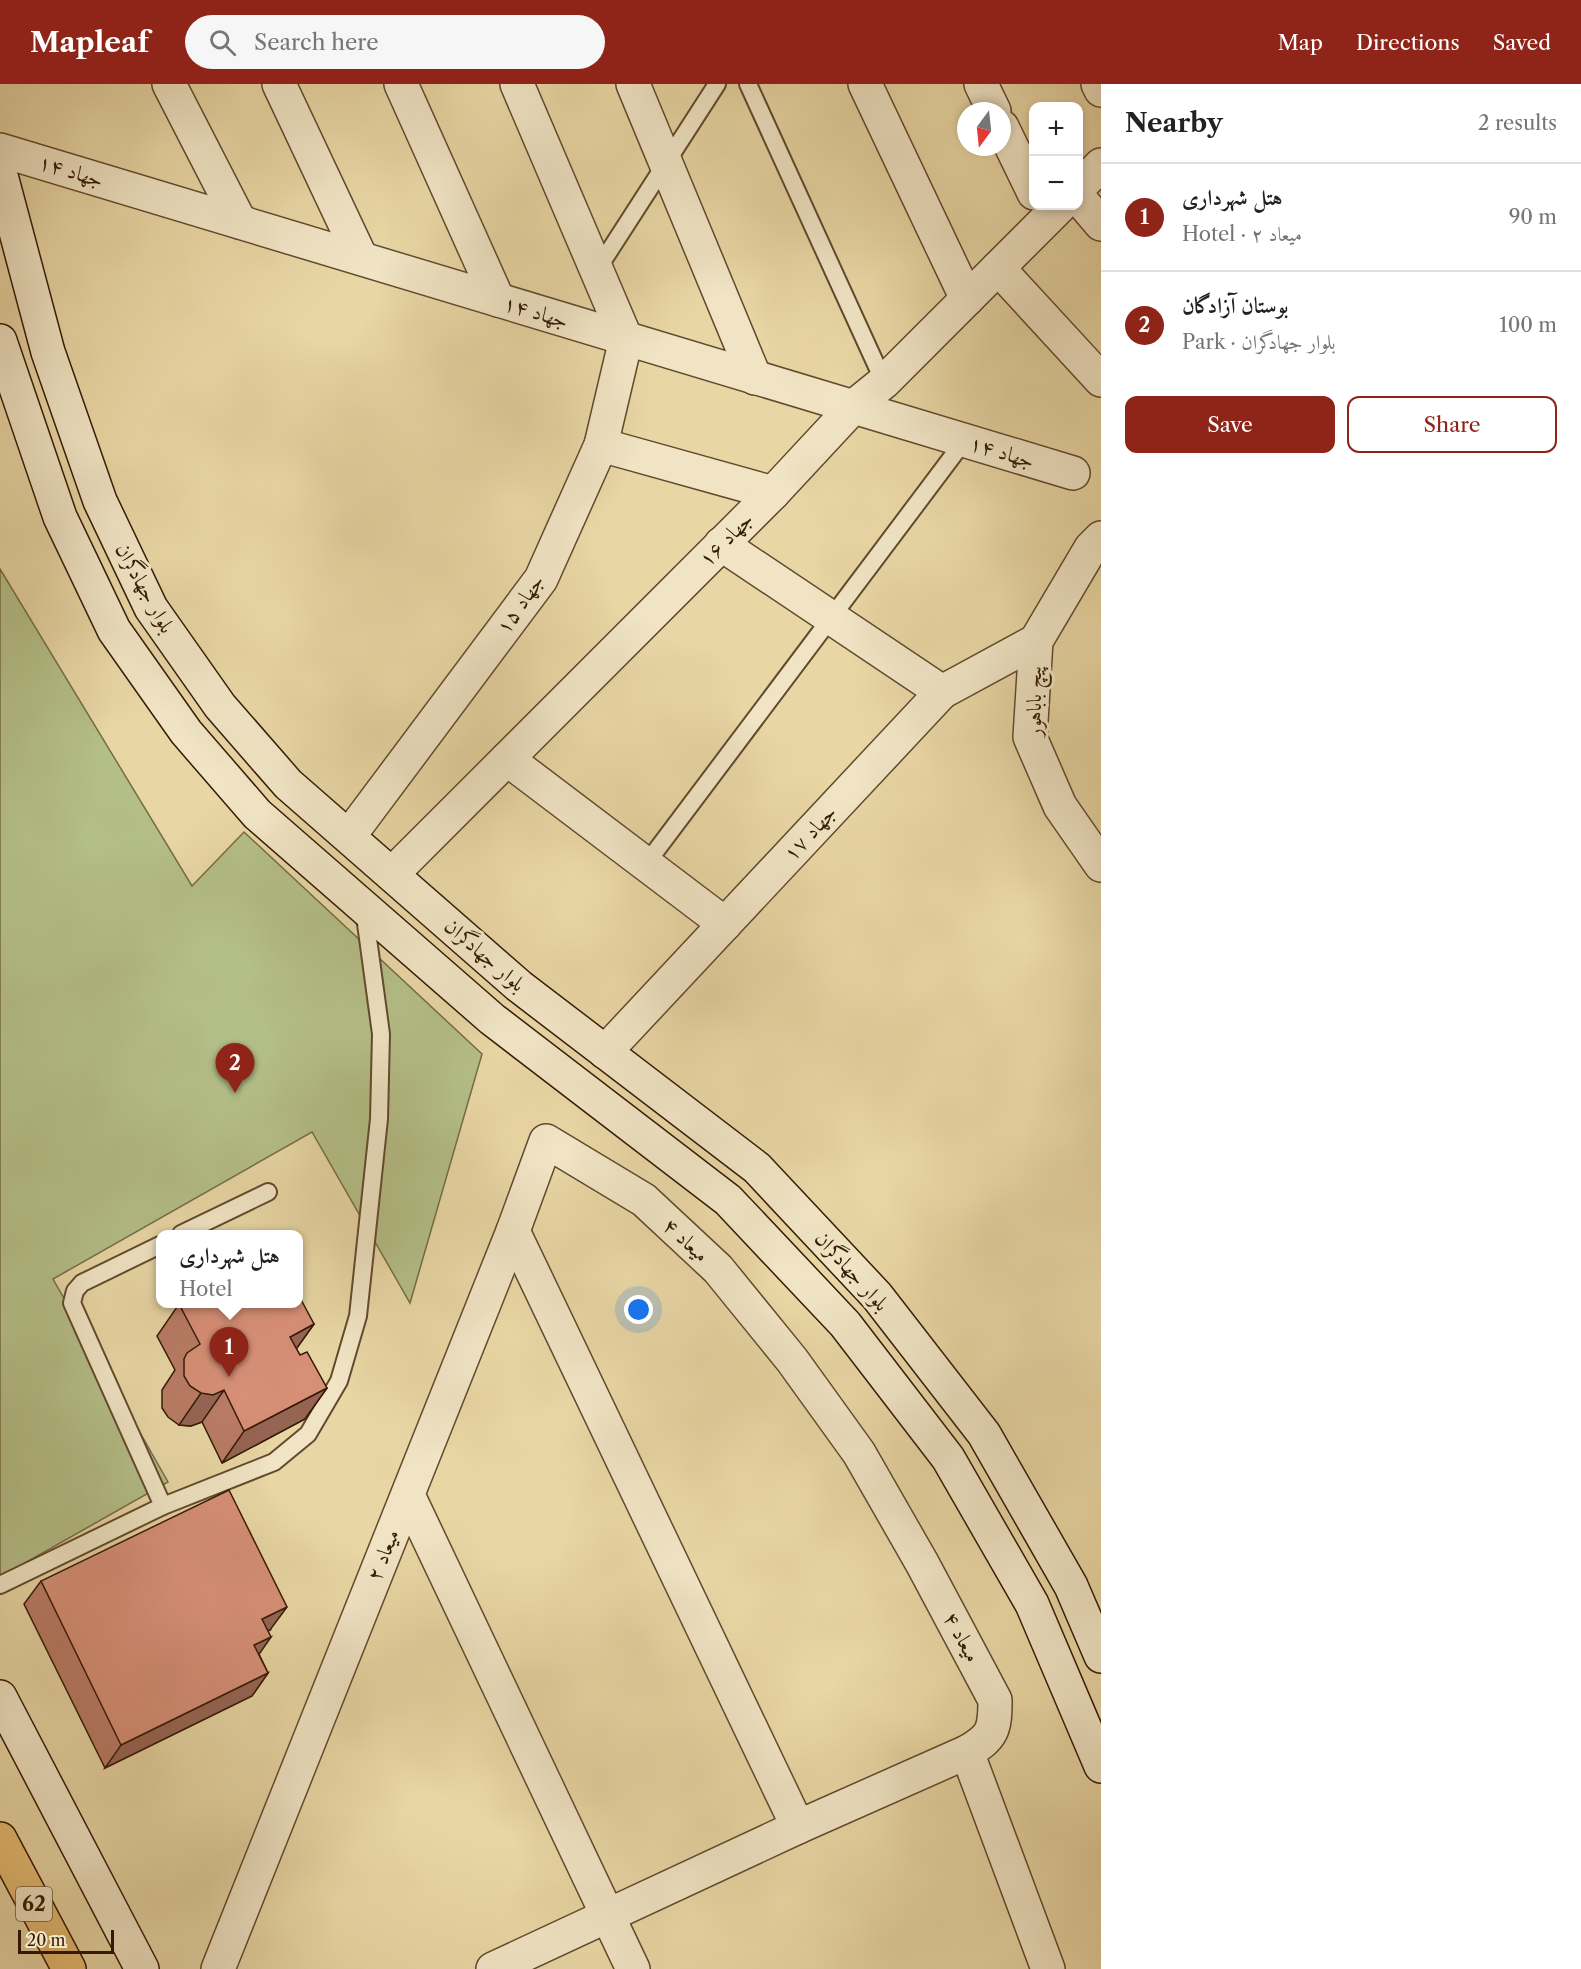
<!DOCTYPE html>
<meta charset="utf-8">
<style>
body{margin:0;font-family:"Libre Caslon Text",Amiri,serif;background:#f6f6f6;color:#222}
.controls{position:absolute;right:18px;top:18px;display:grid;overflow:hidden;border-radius:12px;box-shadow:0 3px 9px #0003}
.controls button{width:54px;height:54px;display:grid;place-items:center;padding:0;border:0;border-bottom:2px solid #e0e0e0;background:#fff;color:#222;font:30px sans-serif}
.compass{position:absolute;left:957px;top:18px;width:54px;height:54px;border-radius:50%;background:#fff;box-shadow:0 3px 9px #0003;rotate:195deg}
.scale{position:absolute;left:18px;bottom:15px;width:96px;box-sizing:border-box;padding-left:6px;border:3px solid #351a05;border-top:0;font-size:16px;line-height:21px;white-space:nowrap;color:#351a05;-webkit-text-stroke:4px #f0e4c4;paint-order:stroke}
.you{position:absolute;left:639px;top:1226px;width:21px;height:21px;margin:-15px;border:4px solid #fff;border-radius:50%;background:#1a73e8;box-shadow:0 0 0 9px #1a73e833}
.badge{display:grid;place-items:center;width:39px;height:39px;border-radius:50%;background:#8f2418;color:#fff;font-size:20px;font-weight:700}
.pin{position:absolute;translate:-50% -50px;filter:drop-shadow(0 2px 3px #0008)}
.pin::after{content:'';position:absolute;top:32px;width:21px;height:18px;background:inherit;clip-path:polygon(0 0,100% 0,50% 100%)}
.popup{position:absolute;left:156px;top:1146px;width:147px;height:78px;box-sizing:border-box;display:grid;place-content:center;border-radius:12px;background:#fff;filter:drop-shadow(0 2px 4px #0005);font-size:20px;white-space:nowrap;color:#767676}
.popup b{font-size:22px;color:#222}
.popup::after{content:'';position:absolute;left:50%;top:100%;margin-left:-12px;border:12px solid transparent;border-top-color:#fff}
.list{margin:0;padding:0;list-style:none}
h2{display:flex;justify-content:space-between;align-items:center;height:78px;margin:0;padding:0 24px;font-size:26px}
h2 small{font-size:20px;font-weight:400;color:#767676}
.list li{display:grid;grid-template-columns:39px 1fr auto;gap:18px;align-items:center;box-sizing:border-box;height:108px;padding:0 24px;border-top:2px solid #e0e0e0}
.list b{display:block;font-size:22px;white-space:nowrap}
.list p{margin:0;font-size:20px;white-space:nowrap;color:#767676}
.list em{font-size:20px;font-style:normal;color:#767676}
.actions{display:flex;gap:12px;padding:18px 24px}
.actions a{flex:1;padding:14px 0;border:2px solid #8f2418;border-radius:12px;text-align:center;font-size:21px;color:#8f2418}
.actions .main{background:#8f2418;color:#fff}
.icon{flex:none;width:33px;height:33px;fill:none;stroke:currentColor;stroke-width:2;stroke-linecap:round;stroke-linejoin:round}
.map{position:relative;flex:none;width:1101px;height:1885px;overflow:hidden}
header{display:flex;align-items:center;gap:36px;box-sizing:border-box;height:84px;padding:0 30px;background:#8f2418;color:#fff}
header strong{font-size:28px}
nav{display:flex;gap:33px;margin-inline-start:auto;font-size:21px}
.search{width:420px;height:54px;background:#f6f6f6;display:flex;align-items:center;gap:15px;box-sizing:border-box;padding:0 21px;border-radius:33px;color:#767676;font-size:22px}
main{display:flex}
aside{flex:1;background:#fff}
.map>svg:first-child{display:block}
.green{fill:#b4be87;stroke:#746c46;stroke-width:1.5}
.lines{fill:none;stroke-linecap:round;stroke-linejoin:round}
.lane-casing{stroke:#62492d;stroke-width:20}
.street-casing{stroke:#62492d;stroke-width:36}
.secondary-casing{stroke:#351a05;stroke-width:36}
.highway-casing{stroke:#351a05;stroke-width:36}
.lane{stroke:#f0e4c4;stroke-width:16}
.street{stroke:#f0e4c4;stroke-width:33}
.secondary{stroke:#f0e4c4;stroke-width:33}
.highway{stroke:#e4bb72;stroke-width:33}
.wall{fill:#b97b66;stroke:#351a05;stroke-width:1.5}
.shaded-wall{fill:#966453;stroke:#351a05;stroke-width:1.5}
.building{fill:#d78f77;stroke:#351a05;stroke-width:1.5}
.labels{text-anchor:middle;stroke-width:6;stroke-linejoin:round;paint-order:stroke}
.shield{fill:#f0e4c4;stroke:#6d573e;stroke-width:1.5}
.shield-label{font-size:20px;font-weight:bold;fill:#351a05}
.street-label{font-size:21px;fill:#351a05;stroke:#f0e4c4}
</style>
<header>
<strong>Mapleaf</strong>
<div class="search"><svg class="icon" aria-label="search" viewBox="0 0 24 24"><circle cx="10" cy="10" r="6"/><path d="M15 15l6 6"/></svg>Search here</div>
<nav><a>Map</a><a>Directions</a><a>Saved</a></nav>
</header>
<main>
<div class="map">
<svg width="1101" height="1885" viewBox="0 0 1101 1885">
<rect width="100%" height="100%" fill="#e8d6a4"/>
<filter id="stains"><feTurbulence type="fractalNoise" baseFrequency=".00333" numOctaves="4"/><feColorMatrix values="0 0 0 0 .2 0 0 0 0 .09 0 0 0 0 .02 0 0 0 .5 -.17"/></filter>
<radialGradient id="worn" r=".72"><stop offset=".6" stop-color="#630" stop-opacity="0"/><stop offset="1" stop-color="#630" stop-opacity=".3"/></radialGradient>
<polygon class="green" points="0,485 192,802 244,748 482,970 410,1219 312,1048 53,1195 168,1398 0,1493"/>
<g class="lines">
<g class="lane-casing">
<g id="lane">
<polyline points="748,0 884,298"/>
<polyline points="597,186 717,0"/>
<polyline points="646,780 964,357"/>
<polyline points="181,1150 268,1108"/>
<polyline points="160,1161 82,1199 75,1207 72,1219 163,1422"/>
<polyline points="0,1501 163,1422 274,1378 308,1350 339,1297 358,1232 379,1035 381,950 364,825"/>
</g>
</g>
<g class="street-casing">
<g id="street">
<polyline points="169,0 240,138"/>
<polyline points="279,0 361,174"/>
<polyline points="401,0 498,216"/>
<polyline points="633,0 755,294"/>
<polyline points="865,0 967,215"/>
<polyline points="981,0 994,27"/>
<polyline points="1098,0 1101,6"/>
<polyline points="1002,43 1034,109"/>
<polyline points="0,66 1073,389"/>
<polyline points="1078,104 1101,81"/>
<polyline points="1078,113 1101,140"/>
<polyline points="998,184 1101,296"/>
<polyline points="601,361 773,409"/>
<polyline points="1101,454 1091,464 1036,557 1030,653 1060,722 1101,781"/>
<polyline points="721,460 942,608"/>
<polyline points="507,675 725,840"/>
<polyline points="349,752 541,495 601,361 626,255 517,0"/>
<polyline points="392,790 773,409 853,323 884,298 1060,122"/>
<polyline points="605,968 942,608 1036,557"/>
<polyline points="513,1147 798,1743"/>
<polyline points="408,1411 633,1885"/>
<polyline points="967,1668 1048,1885"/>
<path d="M 218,1885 L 513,1147 L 546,1057 L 644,1116 L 718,1185 L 792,1276 L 859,1369 L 922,1479 L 995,1616 C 995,1646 993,1653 967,1668 L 798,1743 L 493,1885"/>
</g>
</g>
<g class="secondary-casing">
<g id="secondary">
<polyline points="0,88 48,268 100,417 151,524 220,622 288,700 519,902 757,1084 877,1212 984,1350 1071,1502 1101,1572"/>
<polyline points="0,257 60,433 114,546 186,648 257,730 492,935 728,1116 845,1240 948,1374 1032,1520 1101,1682"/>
<polyline points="0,1613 142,1885"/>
</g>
</g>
<g class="highway-casing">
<polyline id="highway" points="0,1755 69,1885"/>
</g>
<use href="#lane" class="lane"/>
<use href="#street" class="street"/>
<use href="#secondary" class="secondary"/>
<use href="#highway" class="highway"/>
</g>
<g class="wall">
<polygon points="179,1220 314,1240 296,1265 300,1271 327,1304 305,1335 222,1379 202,1338 191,1342 179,1341 168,1333 162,1324 162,1306 175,1286 157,1252"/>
<polygon points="41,1497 270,1546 268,1547 259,1570 268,1589 252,1612 105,1684 24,1520"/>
</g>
<g class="shaded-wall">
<polygon points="314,1240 292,1271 290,1253"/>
<polygon points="327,1304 305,1335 222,1379 244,1347"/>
<polygon points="224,1306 202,1338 191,1342 179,1341 201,1309"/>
<polygon points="287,1523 270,1546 245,1558 262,1535"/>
<polygon points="271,1553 255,1576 254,1561"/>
<polygon points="268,1589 252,1612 105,1684 121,1661"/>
</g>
<g class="building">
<polygon points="298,1210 314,1240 290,1253 300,1271 307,1268 327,1304 244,1347 224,1306 213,1311 201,1309 190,1302 184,1292 184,1275 187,1269 200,1260 179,1220 298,1220"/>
<polygon points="229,1406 287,1523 262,1535 271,1553 254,1561 268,1589 121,1661 41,1497"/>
</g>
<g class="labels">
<rect class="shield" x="16" y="1803" width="36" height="34" rx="4.5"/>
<g class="shield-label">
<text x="34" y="1827">62</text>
</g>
<g class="street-label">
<text transform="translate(71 87) rotate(17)" y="7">جهاد ۱۴</text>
<text transform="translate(536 228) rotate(17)" y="7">جهاد ۱۴</text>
<text transform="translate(1002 368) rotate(17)" y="7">جهاد ۱۴</text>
<text transform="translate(726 455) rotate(-45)" y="7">جهاد ۱۶</text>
<text transform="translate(145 504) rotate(61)" y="7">بلوار جهادگران</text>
<text transform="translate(520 520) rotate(-55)" y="7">جهاد ۱۵</text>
<text transform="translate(1034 617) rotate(-90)" y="7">پیچ باباهور</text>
<text transform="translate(810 749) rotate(-47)" y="7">جهاد ۱۷</text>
<text transform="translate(485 871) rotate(41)" y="7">بلوار جهادگران</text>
<text transform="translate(686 1156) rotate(43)" y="7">میعاد ۴</text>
<text transform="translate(852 1187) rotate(48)" y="7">بلوار جهادگران</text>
<text transform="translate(383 1471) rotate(-68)" y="7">میعاد ۲</text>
<text transform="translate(962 1553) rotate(62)" y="7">میعاد ۴</text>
</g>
</g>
<rect width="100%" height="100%" filter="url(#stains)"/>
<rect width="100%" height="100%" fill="url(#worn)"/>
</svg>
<div class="controls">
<button>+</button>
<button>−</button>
</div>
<svg class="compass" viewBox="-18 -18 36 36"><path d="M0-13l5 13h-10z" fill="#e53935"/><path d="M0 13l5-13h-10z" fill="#767676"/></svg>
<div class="scale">20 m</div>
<div class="you"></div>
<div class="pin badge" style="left:229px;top:1293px">1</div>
<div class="popup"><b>هتل شهرداری</b>Hotel</div>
<div class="pin badge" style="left:235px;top:1009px">2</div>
</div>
<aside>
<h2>Nearby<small>2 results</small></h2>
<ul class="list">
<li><span class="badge">1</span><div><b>هتل شهرداری</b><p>Hotel · میعاد ۲</p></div><em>90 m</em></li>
<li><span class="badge">2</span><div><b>بوستان آزادگان</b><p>Park · بلوار جهادگران</p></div><em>100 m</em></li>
</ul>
<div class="actions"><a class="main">Save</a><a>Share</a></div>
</aside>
</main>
